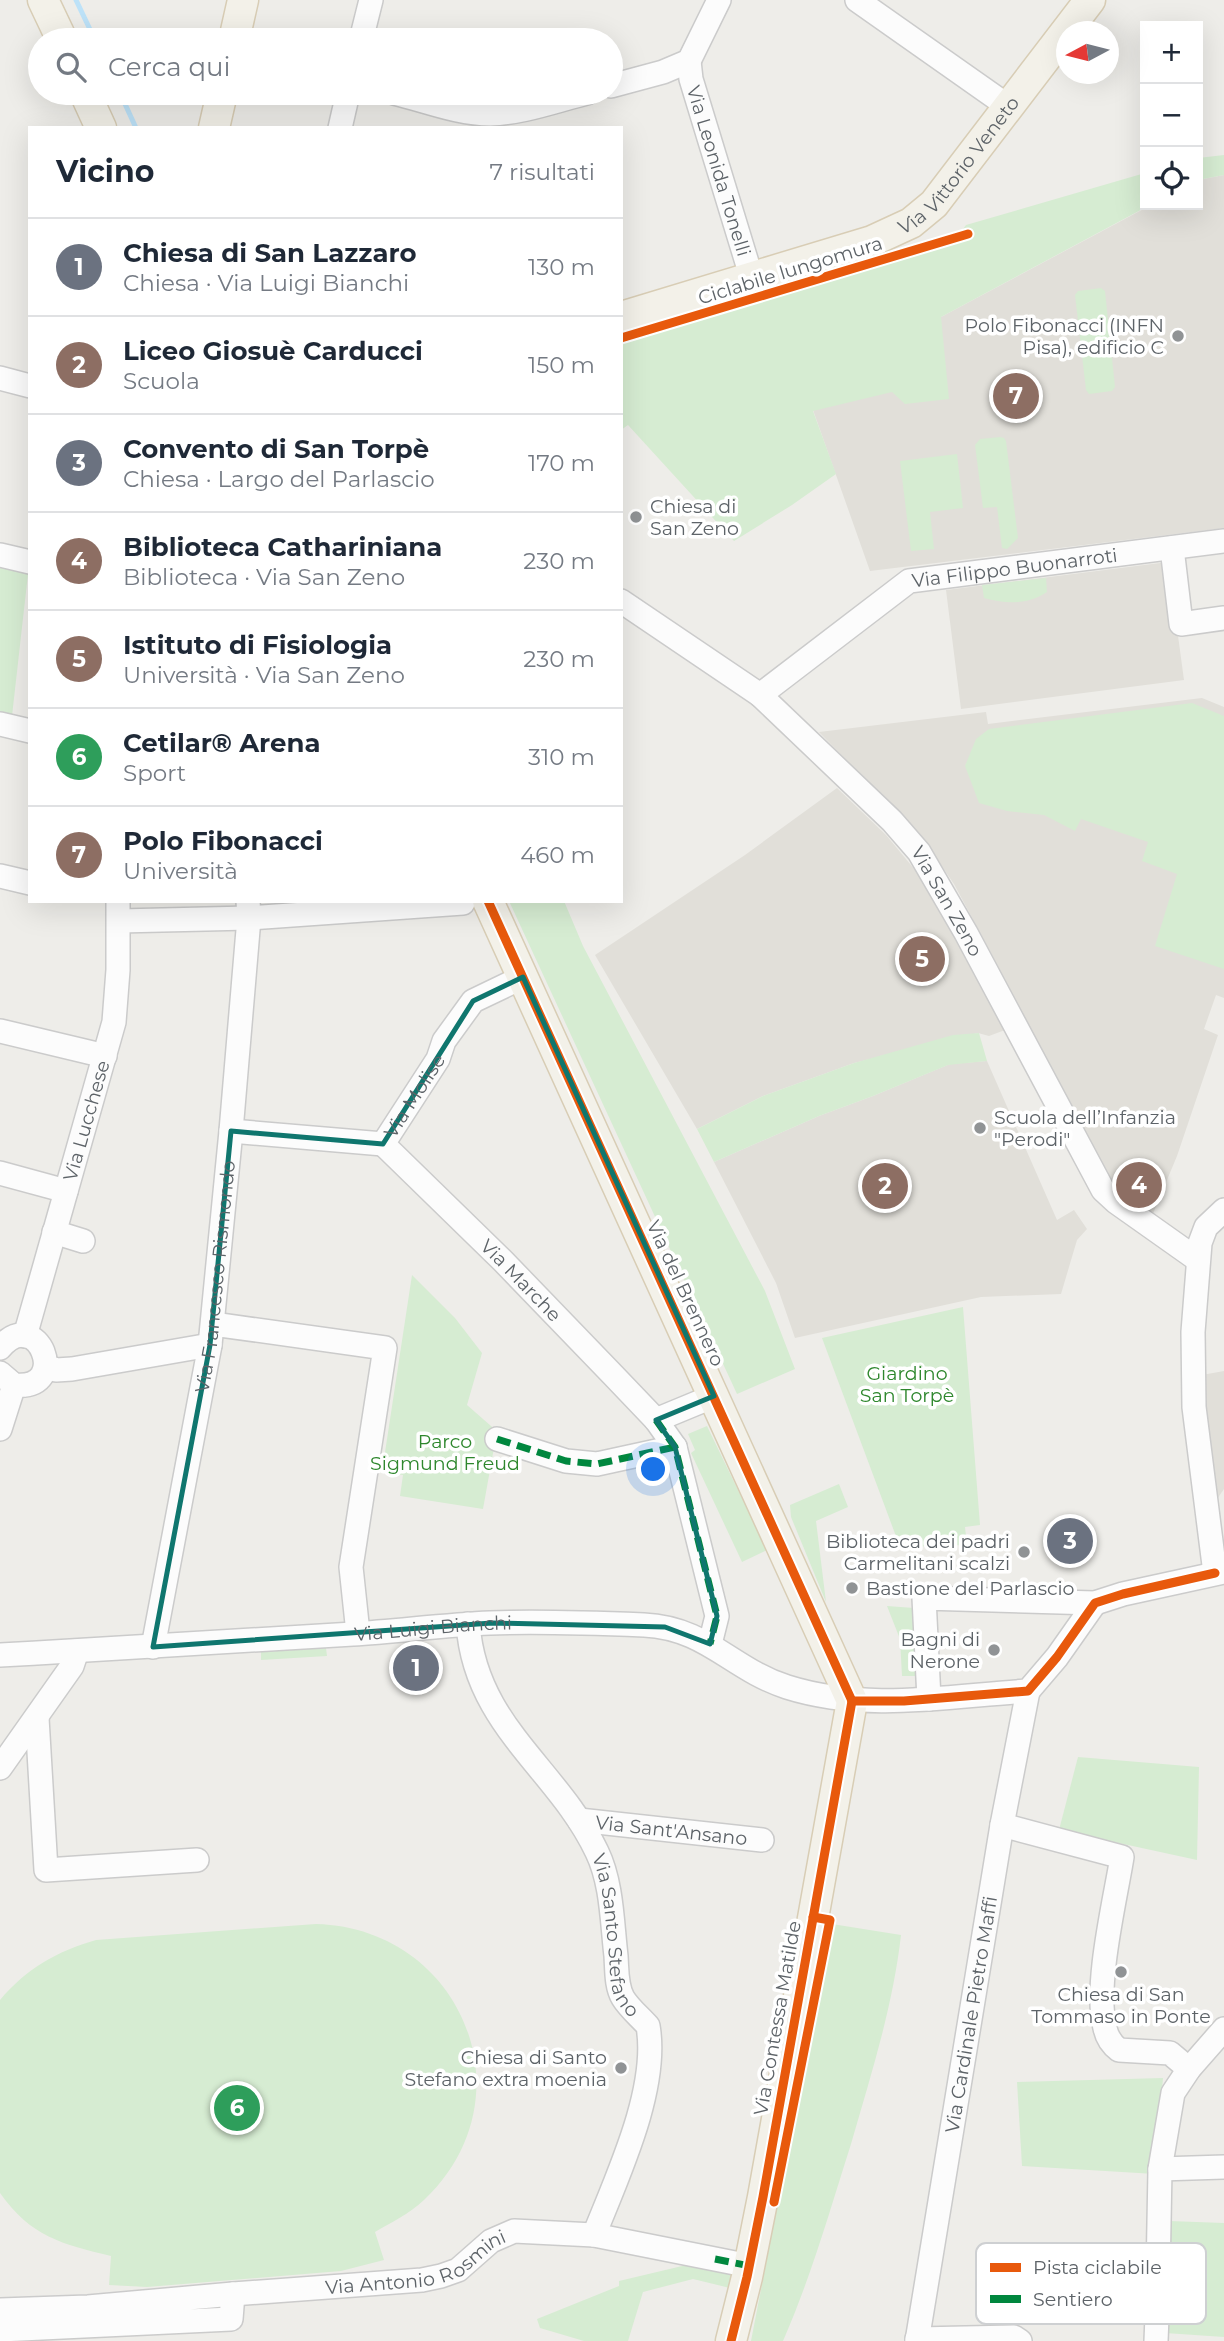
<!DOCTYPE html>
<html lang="it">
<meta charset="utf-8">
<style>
body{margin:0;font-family:Montserrat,sans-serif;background:#f2f2f3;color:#1f2937}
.controls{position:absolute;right:21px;top:21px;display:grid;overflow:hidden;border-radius:0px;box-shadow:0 7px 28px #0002}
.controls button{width:63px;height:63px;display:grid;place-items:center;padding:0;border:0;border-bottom:2px solid #e0e1e3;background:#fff;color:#1f2937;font:35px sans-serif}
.compass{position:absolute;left:1056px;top:21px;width:63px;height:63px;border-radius:50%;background:#fff;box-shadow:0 7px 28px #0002;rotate:263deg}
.you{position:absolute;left:654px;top:1470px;width:24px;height:24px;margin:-18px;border:5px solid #fff;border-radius:50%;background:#1a73e8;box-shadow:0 0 0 10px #1a73e833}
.badge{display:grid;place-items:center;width:46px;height:46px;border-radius:50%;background:#909395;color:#fff;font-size:23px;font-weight:700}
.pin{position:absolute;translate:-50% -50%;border:4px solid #fff;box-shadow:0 2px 7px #0006}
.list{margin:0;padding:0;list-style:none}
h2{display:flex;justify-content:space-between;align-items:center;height:91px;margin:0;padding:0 28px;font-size:30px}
h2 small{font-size:23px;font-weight:400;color:#747a83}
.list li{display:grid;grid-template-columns:46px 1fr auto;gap:21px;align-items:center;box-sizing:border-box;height:98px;padding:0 28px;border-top:2px solid #e0e1e3}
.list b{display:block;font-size:26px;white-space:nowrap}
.list p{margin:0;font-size:23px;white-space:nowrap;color:#747a83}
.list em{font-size:23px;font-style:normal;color:#747a83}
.icon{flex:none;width:38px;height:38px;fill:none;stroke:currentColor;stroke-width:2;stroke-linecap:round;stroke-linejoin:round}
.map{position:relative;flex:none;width:1224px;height:2341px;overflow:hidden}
.search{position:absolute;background:#fff;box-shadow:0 7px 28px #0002;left:28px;top:28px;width:595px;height:77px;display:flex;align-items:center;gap:18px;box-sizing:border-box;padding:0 24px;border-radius:38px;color:#747a83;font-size:26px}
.panel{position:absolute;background:#fff;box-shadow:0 7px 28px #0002;left:28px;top:126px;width:595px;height:777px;border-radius:0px}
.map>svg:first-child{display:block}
.education{fill:#e1dfd9}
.green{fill:#d6ecd2}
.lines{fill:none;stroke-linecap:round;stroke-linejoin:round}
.stream{stroke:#bde2f8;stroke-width:5}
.minor-casing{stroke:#cbcbcb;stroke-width:26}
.major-casing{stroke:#d8cdb5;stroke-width:33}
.minor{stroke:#fcfcfc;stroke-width:23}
.major{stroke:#f3f1e9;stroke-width:30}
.quiet{stroke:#00873e;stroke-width:7;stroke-dasharray:14 7;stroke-linecap:butt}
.cycleway-casing{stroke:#fff;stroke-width:13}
.cycleway{stroke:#e8590c;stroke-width:9}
.marked{fill:none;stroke:#0f766e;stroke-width:5;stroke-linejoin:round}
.poi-dot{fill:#909395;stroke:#fff;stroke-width:2.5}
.labels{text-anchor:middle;stroke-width:7;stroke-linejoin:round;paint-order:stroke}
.street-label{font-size:19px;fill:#5d6368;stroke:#fff}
.poi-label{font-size:19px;fill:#5d6368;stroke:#fff;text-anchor:end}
.park-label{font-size:19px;fill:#2e872d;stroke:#fff}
.key{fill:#fff;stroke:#ced0d2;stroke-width:2}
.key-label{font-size:19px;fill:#5d6368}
</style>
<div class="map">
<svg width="1224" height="2341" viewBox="0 0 1224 2341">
<rect width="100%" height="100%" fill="#eeede9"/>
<g class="education">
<polygon points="1224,175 1224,528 870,571 796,362 941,317 1151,205 1198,205 1198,180"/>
<polygon points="1168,562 1184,680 961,709 946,590"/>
<polygon points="1202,698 1224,707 1224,998 1216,995 1204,1029 1218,1035 1177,1156 1152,1216 1114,1192 991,953 954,884 928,846 905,817 889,804 819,732 986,712 988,724"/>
<polygon points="837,788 886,835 925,882 1005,1030 989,1036 978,1033 854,1063 763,1096 697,1129 595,955 745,855"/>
<polygon points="987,1061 1057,1220 1074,1210 1087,1229 1077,1240 1061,1294 981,1297 795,1338 776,1283 714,1162 819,1116 873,1096 950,1064"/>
<polygon points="1224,1371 1224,1489 1217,1499 1202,1375"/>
</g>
<g class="green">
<polygon points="1224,155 1224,175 1198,180 1198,158"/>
<polygon points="1145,173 1145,205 1150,205 941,317 949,399 905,404 892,392 813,411 836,474 792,505 734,541 628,425 621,430 621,335 927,245 960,233 966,225"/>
<polygon points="1101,288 1105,291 1115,387 1112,391 1089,394 1086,390 1075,295 1078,291"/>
<polygon points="1000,437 1004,438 1006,441 1018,538 1007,549 1002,548 997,507 983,508 975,445 980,439"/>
<polygon points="957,454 963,508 930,512 934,549 911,551 900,461"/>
<polygon points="0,567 28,574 12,716 0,713"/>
<path d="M 1046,578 L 1047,592 C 1028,605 1005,604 984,598 L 982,585 Z"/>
<polygon points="1192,703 1224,716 1224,969 1155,946 1177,874 1142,861 1148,842 1081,819 1075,831 1044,815 1007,811 979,803 965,766 976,739 989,729"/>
<polygon points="509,901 564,901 583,946 765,1291 795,1369 737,1394"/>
<polygon points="979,1033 987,1061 948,1065 873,1096 819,1116 714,1162 697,1129 763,1096 854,1063 953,1035"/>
<polygon points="412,1275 455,1318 482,1353 467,1405 499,1433 495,1442 483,1509 400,1496 403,1475 382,1472"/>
<polygon points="963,1307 980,1525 965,1527 967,1545 900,1547 822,1338"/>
<polygon points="707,1426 767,1550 742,1562 691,1453 695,1450 688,1434"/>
<polygon points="839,1484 848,1507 816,1521 826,1602 791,1517 790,1505"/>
<polygon points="887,1606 914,1608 918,1676 902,1676 900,1639"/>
<polygon points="326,1648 327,1656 261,1660 261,1652"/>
<polygon points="1078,1757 1199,1767 1197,1860 1059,1830"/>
<path d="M 316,1924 C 462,1928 532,2098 424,2200 C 409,2214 392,2222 375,2232 L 384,2260 L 341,2271 L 147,2287 L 109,2285 L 111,2256 C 62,2244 31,2237 0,2193 L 0,2000 C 26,1969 57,1951 96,1940 Z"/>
<path d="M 832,1924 L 901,1935 C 893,2006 871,2075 851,2144 C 830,2210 811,2277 783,2341 L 751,2341 Z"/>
<polygon points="1163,2078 1155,2174 1022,2166 1017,2082"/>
<polygon points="1169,2221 1224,2223 1224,2337 1165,2333 1165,2293 1171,2292 1172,2275 1166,2274"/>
<polygon points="699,2262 734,2269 730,2288 693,2279 643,2292 628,2341 584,2341 540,2328 537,2319 619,2286 619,2281"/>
</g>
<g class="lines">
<g class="stream">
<polyline points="76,0 95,40"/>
<polyline points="120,93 136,128"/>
</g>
<g class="minor-casing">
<g id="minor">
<polyline points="857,0 1009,107"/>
<polyline points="361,40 371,0"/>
<path id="s1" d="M 689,61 L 691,79 L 752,279"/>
<polyline points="611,86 663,72 689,61 719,0"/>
<path d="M 394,93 C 424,100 458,114 490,114 C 523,113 555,101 587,93"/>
<polyline points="340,128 348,93"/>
<polyline points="0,378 30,386"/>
<polyline points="1172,548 1181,624 1224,618"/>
<polyline points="0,555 30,562"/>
<path id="s2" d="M 621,601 L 760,695 L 892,821 L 919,852 L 966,933 L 1103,1190 L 1116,1202 L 1198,1260"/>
<path id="s3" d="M 760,695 L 909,581 L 1224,541"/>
<polyline points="0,724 30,731"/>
<polyline points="0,876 30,883"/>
<polyline points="119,921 249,918 463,903"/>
<polyline points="0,1031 105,1056"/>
<path id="s4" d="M 231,1131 L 383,1144 L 438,1059 L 444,1041 L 473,1001 L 523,977"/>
<path id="s5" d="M 383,1144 L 503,1261 L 613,1375 L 656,1420 L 675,1447 L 717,1616 L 710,1644"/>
<polyline points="0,1173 66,1191"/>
<polyline points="54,1232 83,1241"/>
<polyline points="213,1324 385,1348 351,1567 358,1633"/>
<path id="s6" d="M 25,1336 L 114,1022 L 118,970 L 118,901"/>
<path d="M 0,1348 C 37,1303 73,1391 14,1385 L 0,1373"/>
<polyline points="46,1366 56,1370 72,1369 210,1345"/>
<polyline points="656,1420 714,1396"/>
<polyline points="0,1429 14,1385"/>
<polyline points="497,1439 566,1461 597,1464 675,1447"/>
<polyline points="1215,1573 1194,1407 1193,1332 1200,1243 1206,1227 1224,1210"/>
<path id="s7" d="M 468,1624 C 475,1726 558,1769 597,1852 C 612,1883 612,1922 616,1956 C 617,1970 616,1986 623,1998 C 629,2008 640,2017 648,2026 C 659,2089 617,2177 594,2235"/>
<path id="s8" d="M 153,1647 L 210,1345 L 231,1131 L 249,918 L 248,901"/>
<path id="s9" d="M 0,1655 C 118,1649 236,1641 353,1634 C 399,1631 445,1625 490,1623 C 541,1621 593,1623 644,1625 C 707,1628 731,1669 787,1687 C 866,1712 948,1696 1028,1691 L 1057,1657 L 1095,1603"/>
<polyline points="929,1699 924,1598 1095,1603 1123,1594 1224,1572"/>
<polyline points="37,1718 46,1870 197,1860"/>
<polyline points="0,1768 72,1666 77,1651"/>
<path id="s10" d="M 579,1820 L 762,1840"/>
<path d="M 1002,1825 L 1122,1857 C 1115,1901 1094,1986 1105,2028 C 1107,2038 1111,2044 1119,2050 L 1170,2053 L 1189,2069"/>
<polyline points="1160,2169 1224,2167"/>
<polyline points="1158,2276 1160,2169 1173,2093 1189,2069 1224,2029"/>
<path id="s11" d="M 233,2294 L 422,2280 L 441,2276 L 458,2270 L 491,2241 L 514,2231 L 594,2235 L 750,2266"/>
<polyline points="0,2310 88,2307 233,2294 231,2319 0,2330"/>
<polyline points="917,2339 1014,2337 1020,2341"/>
<path id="s12" d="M 917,2341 L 1002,1825 L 1028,1691"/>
<polyline points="1156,2341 1158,2291"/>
</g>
</g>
<g class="major-casing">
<g id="major">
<polyline points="43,0 62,40"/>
<polyline points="234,40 243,0"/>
<polyline points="85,93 101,128"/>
<polyline points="214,128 222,93"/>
<path id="s13" d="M 621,317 L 872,241 L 911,223 L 934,204 L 1090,0"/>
<polyline points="488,901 852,1701 763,2197 747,2277 731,2341"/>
</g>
</g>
<use href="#minor" class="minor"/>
<use href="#major" class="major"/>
<g class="quiet">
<polyline points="656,1420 675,1447 717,1616 710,1644"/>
<polyline points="497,1439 566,1461 597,1464 675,1447"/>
<polyline points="715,2259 750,2266"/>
</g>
<g class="cycleway-casing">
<g id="cycleway">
<polyline points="621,338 968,234"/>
<polyline points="488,901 852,1701"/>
<polyline points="852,1701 904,1701 1028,1691 1057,1657 1095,1603 1123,1594 1215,1573"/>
<polyline points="774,2202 830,1920 813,1917"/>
<polyline points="731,2341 747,2277 763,2197 852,1701"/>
</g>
</g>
<use href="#cycleway" class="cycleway"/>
</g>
<path class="marked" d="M 523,977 L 714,1396 L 656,1420 L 675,1447 L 717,1616 L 710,1644 L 665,1627 L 492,1623 L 153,1647 L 210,1345 L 231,1131 L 383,1144 L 473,1001 Z"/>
<g class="poi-dot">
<circle cx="1178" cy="336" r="7"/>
<circle cx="636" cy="517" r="7"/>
<circle cx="980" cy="1128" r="7"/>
<circle cx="1024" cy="1552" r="7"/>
<circle cx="852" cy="1588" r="7"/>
<circle cx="994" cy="1650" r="7"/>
<circle cx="1121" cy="1972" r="7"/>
<circle cx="621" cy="2068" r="7"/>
</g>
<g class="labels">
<g class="street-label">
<text dy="7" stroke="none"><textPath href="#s13" startOffset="380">Via Vittorio Veneto</textPath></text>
<text dy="7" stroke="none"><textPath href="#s1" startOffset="114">Via Leonida Tonelli</textPath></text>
<text transform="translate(790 270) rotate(-17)" y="7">Ciclabile lungomura</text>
<text dy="7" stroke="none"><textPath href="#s3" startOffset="294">Via Filippo Buonarroti</textPath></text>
<text dy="7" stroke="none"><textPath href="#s2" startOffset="448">Via San Zeno</textPath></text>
<text dy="7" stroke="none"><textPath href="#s4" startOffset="210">Via Molise</textPath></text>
<text dy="7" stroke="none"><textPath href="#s6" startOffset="224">Via Lucchese</textPath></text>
<text dy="7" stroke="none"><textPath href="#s8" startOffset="376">Via Francesco Rismondo</textPath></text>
<text dy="7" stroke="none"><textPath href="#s5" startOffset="194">Via Marche</textPath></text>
<text transform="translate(686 1293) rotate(65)" y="7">Via del Brennero</text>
<text dy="7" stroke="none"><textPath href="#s9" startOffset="434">Via Luigi Bianchi</textPath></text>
<text dy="7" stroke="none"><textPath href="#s10" startOffset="93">Via Sant'Ansano</textPath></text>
<text dy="7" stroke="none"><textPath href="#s7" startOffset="352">Via Santo Stefano</textPath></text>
<text dy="7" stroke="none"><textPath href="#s12" startOffset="331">Via Cardinale Pietro Maffi</textPath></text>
<text transform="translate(777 2018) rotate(-80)" y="7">Via Contessa Matilde</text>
<text dy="7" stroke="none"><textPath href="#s11" startOffset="189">Via Antonio Rosmini</textPath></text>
</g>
<g class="poi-label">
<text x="1164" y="332">Polo Fibonacci (INFN<tspan x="1164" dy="22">Pisa), edificio C</tspan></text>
<text x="650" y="513" text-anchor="start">Chiesa di<tspan x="650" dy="22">San Zeno</tspan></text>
<text x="994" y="1124" text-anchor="start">Scuola dell’Infanzia<tspan x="994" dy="22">"Perodi"</tspan></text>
<text x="1010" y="1548">Biblioteca dei padri<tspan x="1010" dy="22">Carmelitani scalzi</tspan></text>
<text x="866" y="1595" text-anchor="start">Bastione del Parlascio</text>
<text x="980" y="1646">Bagni di<tspan x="980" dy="22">Nerone</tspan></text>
<text x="1121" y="2001" text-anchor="middle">Chiesa di San<tspan x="1121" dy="22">Tommaso in Ponte</tspan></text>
<text x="607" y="2064">Chiesa di Santo<tspan x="607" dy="22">Stefano extra moenia</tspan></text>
</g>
<g class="park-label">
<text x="907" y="1380">Giardino<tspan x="907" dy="22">San Torpè</tspan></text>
<text x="445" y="1448">Parco<tspan x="445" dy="22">Sigmund Freud</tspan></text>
</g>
</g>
<rect x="976" y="2243" width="230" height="81" rx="10" class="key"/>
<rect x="990" y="2263" width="31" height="9" fill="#e8590c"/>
<rect x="990" y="2295" width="31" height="8" fill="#00873e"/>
<g class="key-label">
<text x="1033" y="2274">Pista ciclabile</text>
<text x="1033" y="2306">Sentiero</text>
</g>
</svg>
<div class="controls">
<button>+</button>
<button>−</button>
<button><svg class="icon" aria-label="locate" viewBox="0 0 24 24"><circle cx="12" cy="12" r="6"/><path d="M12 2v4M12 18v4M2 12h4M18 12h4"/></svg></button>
</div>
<svg class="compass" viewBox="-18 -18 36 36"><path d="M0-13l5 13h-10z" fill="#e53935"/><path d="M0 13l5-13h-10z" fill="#747a83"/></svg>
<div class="you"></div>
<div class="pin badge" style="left:416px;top:1668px;background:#6b7280">1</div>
<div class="pin badge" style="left:885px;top:1186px;background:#8d6e63">2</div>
<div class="pin badge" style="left:1070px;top:1541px;background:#6b7280">3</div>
<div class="pin badge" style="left:1139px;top:1185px;background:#8d6e63">4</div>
<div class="pin badge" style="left:922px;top:959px;background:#8d6e63">5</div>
<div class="pin badge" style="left:237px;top:2108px;background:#2e9e5b">6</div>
<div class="pin badge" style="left:1016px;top:396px;background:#8d6e63">7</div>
<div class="search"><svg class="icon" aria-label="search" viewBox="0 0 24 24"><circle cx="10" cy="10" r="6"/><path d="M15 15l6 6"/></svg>Cerca qui</div>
<section class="panel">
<h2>Vicino<small>7 risultati</small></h2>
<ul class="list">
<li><span class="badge" style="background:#6b7280">1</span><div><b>Chiesa di San Lazzaro</b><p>Chiesa · Via Luigi Bianchi</p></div><em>130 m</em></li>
<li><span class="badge" style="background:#8d6e63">2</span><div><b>Liceo Giosuè Carducci</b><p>Scuola</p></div><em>150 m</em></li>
<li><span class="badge" style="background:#6b7280">3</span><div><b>Convento di San Torpè</b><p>Chiesa · Largo del Parlascio</p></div><em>170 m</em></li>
<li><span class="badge" style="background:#8d6e63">4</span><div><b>Biblioteca Cathariniana</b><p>Biblioteca · Via San Zeno</p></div><em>230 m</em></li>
<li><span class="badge" style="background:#8d6e63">5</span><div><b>Istituto di Fisiologia</b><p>Università · Via San Zeno</p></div><em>230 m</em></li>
<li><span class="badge" style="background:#2e9e5b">6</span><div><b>Cetilar® Arena</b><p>Sport</p></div><em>310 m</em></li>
<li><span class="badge" style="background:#8d6e63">7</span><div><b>Polo Fibonacci</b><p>Università</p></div><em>460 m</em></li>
</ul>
</section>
</div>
